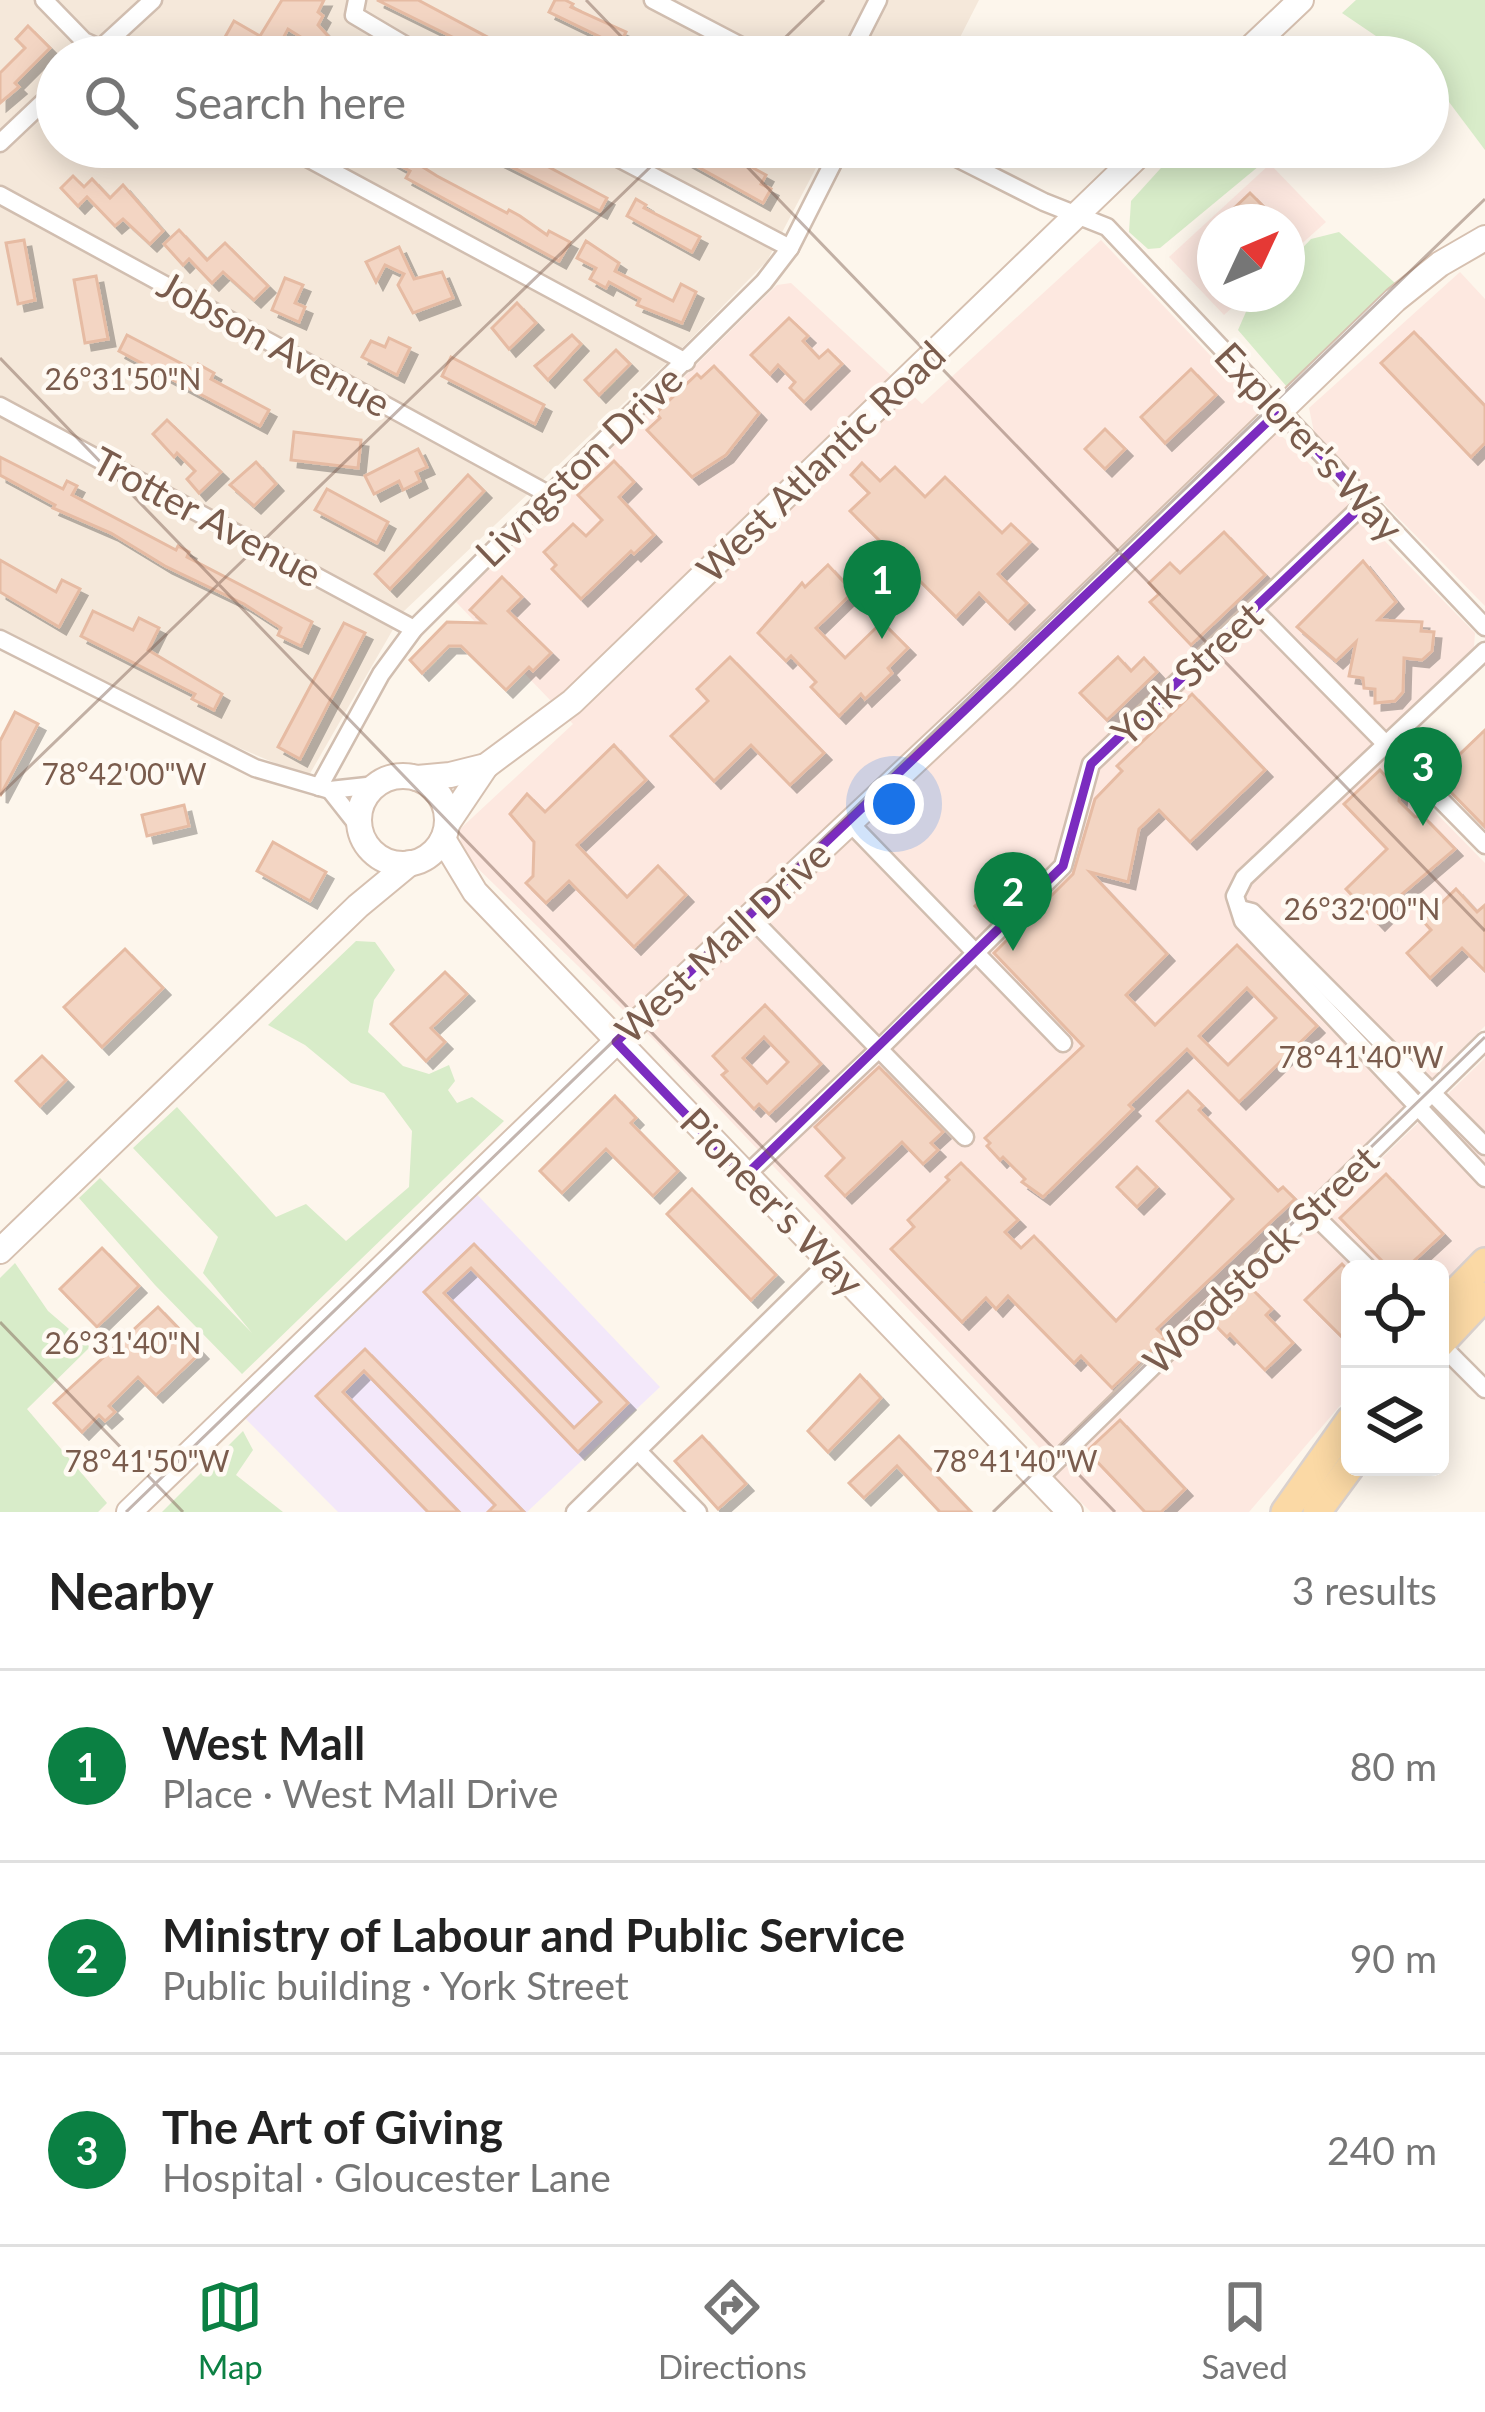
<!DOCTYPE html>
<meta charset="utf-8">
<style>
body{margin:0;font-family:Lato,sans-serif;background:#f2f2f2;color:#222}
.controls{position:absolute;right:36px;bottom:36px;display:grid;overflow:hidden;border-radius:18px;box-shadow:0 6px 30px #0003}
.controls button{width:108px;height:108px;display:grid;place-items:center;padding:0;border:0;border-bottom:3px solid #e0e0e0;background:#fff;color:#222;font:60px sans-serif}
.compass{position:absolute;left:1197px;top:204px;width:108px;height:108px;border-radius:50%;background:#fff;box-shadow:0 6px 30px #0003;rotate:46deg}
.you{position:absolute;left:894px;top:804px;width:42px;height:42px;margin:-30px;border:9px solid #fff;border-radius:50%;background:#1a73e8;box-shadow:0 0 0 18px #1a73e833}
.badge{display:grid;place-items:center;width:78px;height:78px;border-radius:50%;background:#0b8043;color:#fff;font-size:39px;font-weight:700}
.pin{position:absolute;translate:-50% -99px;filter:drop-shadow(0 3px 6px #0008)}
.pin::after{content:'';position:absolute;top:63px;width:42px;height:36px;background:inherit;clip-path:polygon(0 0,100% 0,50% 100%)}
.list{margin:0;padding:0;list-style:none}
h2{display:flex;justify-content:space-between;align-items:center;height:156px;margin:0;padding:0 48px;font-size:51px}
h2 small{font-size:39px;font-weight:400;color:#767676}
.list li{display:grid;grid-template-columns:78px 1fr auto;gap:36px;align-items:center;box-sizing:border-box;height:192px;padding:0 48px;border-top:3px solid #e0e0e0}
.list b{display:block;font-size:45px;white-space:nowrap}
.list p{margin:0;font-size:39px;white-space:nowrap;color:#767676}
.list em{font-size:39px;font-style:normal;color:#767676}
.icon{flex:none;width:66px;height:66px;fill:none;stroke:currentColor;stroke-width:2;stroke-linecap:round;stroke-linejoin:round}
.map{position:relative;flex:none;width:1485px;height:1512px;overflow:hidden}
.search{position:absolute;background:#fff;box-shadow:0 6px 30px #0003;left:36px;right:36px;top:36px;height:132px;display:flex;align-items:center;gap:30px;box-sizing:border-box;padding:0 42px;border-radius:66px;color:#767676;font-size:45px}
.sheet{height:732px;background:#fff}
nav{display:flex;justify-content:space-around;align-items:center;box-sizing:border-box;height:168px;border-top:3px solid #e0e0e0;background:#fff;font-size:33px;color:#767676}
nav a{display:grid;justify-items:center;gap:6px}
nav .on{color:#0b8043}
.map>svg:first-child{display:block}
.residential{fill:#f5e8da}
.commercial{fill:#fde8e0}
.education{fill:#f3e8fa}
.green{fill:#d8ecc9}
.building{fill:#f3d5c3;stroke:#e6bba3;stroke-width:3;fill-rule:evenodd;filter:url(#shadow)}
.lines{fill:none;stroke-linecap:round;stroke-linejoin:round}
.street-casing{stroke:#d1beb0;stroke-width:21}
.secondary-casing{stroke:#d6c0b0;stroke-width:28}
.primary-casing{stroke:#dad1cd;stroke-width:32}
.street{stroke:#fff;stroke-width:16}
.secondary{stroke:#fff;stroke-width:24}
.primary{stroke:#fbd9a5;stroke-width:27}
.marked{fill:none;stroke:#7b2cbf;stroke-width:9;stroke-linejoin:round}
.ticks{fill:none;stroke:#7a5c4d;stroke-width:3;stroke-opacity:0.45}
.labels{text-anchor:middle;stroke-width:9;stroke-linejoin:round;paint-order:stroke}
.street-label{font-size:39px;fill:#7a5c4d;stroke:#fffaf3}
.ticks-label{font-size:30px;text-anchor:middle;fill:#7a5c4d;stroke:#fffaf3;stroke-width:9;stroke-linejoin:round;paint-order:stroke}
</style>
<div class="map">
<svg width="1485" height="1512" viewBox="0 0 1485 1512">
<defs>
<filter id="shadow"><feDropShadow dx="7" dy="7" stdDeviation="0" flood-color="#0004"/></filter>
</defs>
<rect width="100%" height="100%" fill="#fdf6ec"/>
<polygon class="residential" points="0,0 979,0 950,57 57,57 57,147 827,147 767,261 680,350 403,612 308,777 197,730 5,631 0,640"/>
<g class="commercial">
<polygon points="1270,164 1326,222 1287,257 1287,222 1215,222 1215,294 1247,294 1224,315 1169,257"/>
<polygon points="1101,240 1263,411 1280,434 1475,633 1474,647 1393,727 1387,763 1485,863 1485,1026 1051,1460 655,1041 463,854 459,830 573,724 456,602 777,285 791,283 922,404"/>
<polygon points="1460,272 1485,299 1485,606 1314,432 1309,408"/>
<polygon points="1485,1058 1485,1251 1440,1295 1440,1269 1350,1269 1350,1394 1249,1512 1091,1512 1054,1476"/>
</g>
<polygon class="education" points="468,1185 660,1387 527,1512 338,1512 236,1409"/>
<g class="green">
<polygon points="1356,0 1485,0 1485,150 1428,74 1428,57 1407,57 1342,13"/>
<polygon points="1180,147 1258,147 1265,161 1160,248 1148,249 1129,232 1131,201"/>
<polygon points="1339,232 1395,283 1287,387 1238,330 1249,305 1259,294 1287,294 1287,264 1311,239"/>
<polygon points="356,941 375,942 395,970 374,1000 368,1032 403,1066 429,1074 449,1065 455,1081 448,1090 457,1103 472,1097 504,1121 242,1374 155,1285 79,1198 100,1178 252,1333 203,1273 218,1237 133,1148 177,1107 276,1217 306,1204 346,1241 409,1187 412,1131 384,1093 351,1083 305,1045 268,1025"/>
<polygon points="15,1263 48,1311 90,1347 27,1409 107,1503 98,1512 0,1512 0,1278"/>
<polygon points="243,1431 253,1450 236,1475 283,1512 162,1512"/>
</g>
<g class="building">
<polygon points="282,0 324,0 318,12 323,16 318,25 338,47 335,50 342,57 312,57 320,49 288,29 273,57 239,57 220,46 234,21 260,36"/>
<polygon points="377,0 418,0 506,47 501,57 493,57"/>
<polygon points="555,0 565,0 573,4 571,7 626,32 619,46 549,12"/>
<polygon points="28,26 50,48 15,83 19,87 0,103 0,73 25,48 16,39"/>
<polygon points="367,147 402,147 399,152 437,176 507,213 509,210 520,216 547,235 549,231 570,242 559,261 406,178 410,171"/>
<polygon points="495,147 511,147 607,198 600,211 490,156"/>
<polygon points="662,147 693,147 711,157 716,147 741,147 735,158 766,175 761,184 771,189 763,203"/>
<polygon points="73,176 84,187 92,179 110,198 123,185 163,231 150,244 123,219 115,226 87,197 78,206 61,188"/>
<polygon points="1250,193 1279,222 1220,222 1231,211"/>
<polygon points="636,199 646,205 644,208 700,237 692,252 627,216"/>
<polygon points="179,230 207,260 225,243 268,286 254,300 223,272 212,283 189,259 183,265 164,244"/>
<polygon points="24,240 35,300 18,304 6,243"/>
<polygon points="586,241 619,263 615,271 673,301 681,284 696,292 682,323 637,305 640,299 609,282 606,288 590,279 596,268 577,258"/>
<polygon points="399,247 414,279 442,272 453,298 413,313 398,285 404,274 385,265 376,282 366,262"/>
<polygon points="96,276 108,339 85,343 74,280"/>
<polygon points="285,278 303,285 295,303 305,307 299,322 272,310"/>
<polygon points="517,303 536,323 509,349 492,328"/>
<polygon points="789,318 808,336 803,341 819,358 828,350 842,364 804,402 790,388 795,382 778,365 770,374 751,355"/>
<polygon points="1414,332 1485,406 1485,443 1471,457 1381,363"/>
<polygon points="127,335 194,370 198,364 214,373 211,379 269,410 260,426 119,351"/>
<polygon points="572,335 581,344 548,380 535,366"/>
<polygon points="389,338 410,348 397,375 362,357 371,341 385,347"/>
<polygon points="616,350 630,364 599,395 585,380"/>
<polygon points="451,357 544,405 535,424 442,376"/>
<polygon points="714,366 759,413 726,455 692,477 647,430 660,418 656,413 697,374 701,378"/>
<polygon points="1191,369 1216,395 1165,443 1141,417"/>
<polygon points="167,420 221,472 199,493 187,479 195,471 177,453 174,457 153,434"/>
<polygon points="1105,429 1125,449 1105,469 1085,449"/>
<polygon points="294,432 361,440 358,468 291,460"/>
<polygon points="418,449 427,467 416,472 420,481 403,490 399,481 374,494 365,476"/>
<polygon points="0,457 63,489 67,481 77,486 72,495 176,550 178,546 189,552 187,557 312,622 301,646 278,635 281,628 244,604 165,566 111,533 53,508 55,505 0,475"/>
<polygon points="614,461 634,482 619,497 654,535 634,554 631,551 581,599 552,569 556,565 544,552 573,524 586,536 602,520 578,495"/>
<polygon points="256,462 276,484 254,506 230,485"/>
<polygon points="862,463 880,481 895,467 925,497 945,477 1002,533 1011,524 1030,542 998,574 1027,603 1008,622 979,593 956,617 850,511 869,493 851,475"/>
<polygon points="468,475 484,491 390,589 375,574"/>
<polygon points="327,489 388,522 377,543 315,510"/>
<polygon points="1224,532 1265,575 1191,645 1150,602 1159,594 1149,583 1170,563 1180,573"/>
<polygon points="0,560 56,592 62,580 80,589 59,627 0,592"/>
<polygon points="1363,561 1396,602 1378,620 1422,622 1421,631 1434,632 1432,651 1422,660 1404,658 1403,692 1395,701 1375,703 1375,689 1364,688 1363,678 1349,676 1356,642 1336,661 1297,627"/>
<polygon points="828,565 853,592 816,628 845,658 882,622 908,648 888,668 892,673 865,699 861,694 839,716 811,687 816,682 791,656 786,661 758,633 802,583 805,587"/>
<polygon points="502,577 522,597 508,611 551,653 533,671 529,667 506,690 461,646 449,646 422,673 410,660 447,622 484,623 470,610"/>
<polygon points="93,611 133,630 139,618 159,628 148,650 222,694 214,710 192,699 195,694 81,636"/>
<polygon points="344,623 365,633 300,759 278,747"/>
<polygon points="730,657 824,753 790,785 751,745 714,781 671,736 708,701 697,689"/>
<polygon points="1118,657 1131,671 1144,658 1157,672 1107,720 1080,693"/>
<path d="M 1192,694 L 1265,770 L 1190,842 L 1159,810 L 1139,829 L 1128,882 L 1090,872 L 1167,954 L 1126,995 L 1155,1025 L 1237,945 L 1317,1026 L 1239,1102 L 1187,1049 L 1129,1105 L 1133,1109 L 1043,1197 L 1022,1182 L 1025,1179 L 1003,1157 L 1000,1160 L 987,1146 L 990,1143 L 985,1138 L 1083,1046 L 994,953 L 1073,874 L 1095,799 L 1122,771 L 1117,766 ZM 1247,988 L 1276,1018 L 1228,1065 L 1199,1036 Z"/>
<polygon points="15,712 38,724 0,796 0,741"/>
<polygon points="1485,730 1485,827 1436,777"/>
<polygon points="614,745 646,780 577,845 627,897 658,866 686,895 634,947 569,881 546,903 526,883 533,876 534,842 510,814 527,794 545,812"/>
<polygon points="1380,770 1400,792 1399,801 1415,817 1423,816 1455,849 1388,906 1389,912 1378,923 1346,889 1387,849 1344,804"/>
<polygon points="184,805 189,826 147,836 142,815"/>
<polygon points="273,842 326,872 310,901 257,871"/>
<polygon points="1016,867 1030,881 990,921 975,906"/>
<polygon points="1456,889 1477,912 1485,905 1485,971 1462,948 1430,978 1407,953 1431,930 1423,921"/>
<polygon points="125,949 163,988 102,1047 64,1007"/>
<polygon points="445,972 467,994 431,1028 445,1042 426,1061 391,1024"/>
<path d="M 765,1005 L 821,1064 L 769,1114 L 759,1104 L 754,1109 L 722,1075 L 727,1071 L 713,1056 ZM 764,1037 L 788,1062 L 767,1083 L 743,1058 Z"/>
<polygon points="42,1056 66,1080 40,1106 16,1081"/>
<polygon points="879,1067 943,1132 931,1143 938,1150 923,1164 902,1142 845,1196 826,1176 844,1158 815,1127"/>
<polygon points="1188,1091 1203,1106 1199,1110 1278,1191 1283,1187 1295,1199 1157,1329 1165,1337 1112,1388 1081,1356 1074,1363 1008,1296 996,1309 986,1298 962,1322 891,1249 914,1227 908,1220 949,1180 946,1177 961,1163 1018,1220 1005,1232 1021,1248 1034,1236 1116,1321 1233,1199 1157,1121"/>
<polygon points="615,1096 636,1118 631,1123 678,1171 653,1196 606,1149 562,1193 540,1171"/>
<polygon points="1137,1167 1157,1187 1137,1207 1117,1187"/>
<polygon points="1386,1174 1443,1234 1405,1269 1390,1269 1340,1218"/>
<polygon points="692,1189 776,1275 751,1300 667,1214"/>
<path d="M 474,1244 L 628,1403 L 578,1452 L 424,1292 ZM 471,1268 L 601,1402 L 574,1428 L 444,1293 Z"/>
<polygon points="102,1248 139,1286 97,1327 60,1289"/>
<polygon points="1342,1264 1350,1272 1350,1345 1305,1300"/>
<polygon points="1251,1288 1272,1309 1266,1315 1293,1343 1265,1370 1230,1334 1227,1337 1214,1324"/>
<polygon points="158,1307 201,1352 156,1395 138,1377 109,1406 115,1412 105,1421 99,1415 82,1432 54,1403"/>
<polygon points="365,1349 417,1402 524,1512 488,1512 495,1505 364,1371 343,1392 459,1512 428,1512 316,1396"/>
<polygon points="860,1375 881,1398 828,1452 808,1431"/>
<polygon points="1120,1420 1185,1489 1161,1512 1145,1512 1087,1451"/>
<polygon points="702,1436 746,1484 718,1509 675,1461"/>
<polygon points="899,1436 971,1512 940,1512 897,1466 864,1498 849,1483"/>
</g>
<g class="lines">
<g class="street-casing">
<g id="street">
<polyline points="44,0 84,41 120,57"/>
<polyline points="357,0 354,15 425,57"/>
<polyline points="653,0 762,57"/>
<polyline points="91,57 153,0"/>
<polyline points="849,57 878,0"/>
<polyline points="0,143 57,89"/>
<polyline points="287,147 686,362"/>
<polyline points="597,147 790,248"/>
<polyline points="935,147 1044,202 1107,227 1485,627"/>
<polyline points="0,195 548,494"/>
<polyline points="0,406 414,629"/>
<polyline points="1255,611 1485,845"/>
<polyline points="0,639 255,768 330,790 376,785"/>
<polyline points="1485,651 1244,878 1235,896 1243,921 1485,1178"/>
<polyline points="319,787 381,674 414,629 764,282 790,248 841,147"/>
<polyline points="330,790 360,828"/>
<polyline points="850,823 1063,1043"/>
<polyline points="1240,909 1252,912 1485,1146"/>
<polyline points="751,918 965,1137"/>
<polyline points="745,1176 879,1049 1063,866 1091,764 1366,502"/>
<polyline points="1311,1212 1369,1269"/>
<polyline points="1440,1344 1485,1389"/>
<polyline points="638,1451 698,1512"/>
<polyline points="1038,1479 1485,1041"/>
<polyline points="575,1512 830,1261"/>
</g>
</g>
<g class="secondary-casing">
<g id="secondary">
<polyline points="1241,57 1301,0"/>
<circle cx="403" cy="820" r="44"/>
<polyline points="417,778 450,775 486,766 572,702 1147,147"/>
<polyline points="447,824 486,766"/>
<polyline points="443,839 475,892 1070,1512"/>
<polyline points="0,1251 358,906 410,863"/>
<polyline points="129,1512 616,1042 1005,677 1395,300 1440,264 1485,238"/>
</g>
</g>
<g class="primary-casing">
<g id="primary">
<polyline points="1440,1308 1485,1262"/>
<polyline points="1440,1344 1485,1296"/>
<polyline points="1285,1512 1350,1420"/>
<polyline points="1317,1512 1350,1467"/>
</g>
</g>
<use href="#street" class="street"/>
<use href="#secondary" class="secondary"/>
<use href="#primary" class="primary"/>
</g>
<path class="marked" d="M 1280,410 L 1366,502 L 1091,764 L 1063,866 L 745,1176 L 616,1042 Z"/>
<path class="ticks" d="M 586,0 L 641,57M 765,57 L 824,0M 728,147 L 1485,931M 0,358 L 1115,1512M 0,795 L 671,147M 0,1322 L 183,1512M 126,1512 L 1485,199M 993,1512 L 1485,1037"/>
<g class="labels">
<g class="street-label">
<text transform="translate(274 344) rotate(29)" y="14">Jobson Avenue</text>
<text transform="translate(1309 442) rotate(47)" y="14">Explorer's Way</text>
<text transform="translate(821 462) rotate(-44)" y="14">West Atlantic Road</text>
<text transform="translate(579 466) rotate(-44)" y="14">Livngston Drive</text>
<text transform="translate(207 517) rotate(28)" y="14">Trotter Avenue</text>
<text transform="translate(1187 674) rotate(-43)" y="14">York Street</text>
<text transform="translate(723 942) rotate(-43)" y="14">West Mall Drive</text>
<text transform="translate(772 1202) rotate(46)" y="14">Pioneer's Way</text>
<text transform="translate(1261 1260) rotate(-44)" y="14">Woodstock Street</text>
</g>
</g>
<g class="ticks-label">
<text x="123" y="390">26°31'50"N</text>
<text x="124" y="785">78°42'00"W</text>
<text x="1362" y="920">26°32'00"N</text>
<text x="1361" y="1068">78°41'40"W</text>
<text x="123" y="1354">26°31'40"N</text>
<text x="147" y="1472">78°41'50"W</text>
<text x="1015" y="1472">78°41'40"W</text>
</g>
</svg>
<div class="controls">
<button><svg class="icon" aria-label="locate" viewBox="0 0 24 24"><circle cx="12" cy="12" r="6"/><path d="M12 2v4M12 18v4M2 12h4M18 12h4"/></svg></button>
<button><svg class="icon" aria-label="layers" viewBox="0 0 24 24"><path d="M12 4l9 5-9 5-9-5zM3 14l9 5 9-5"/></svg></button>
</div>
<svg class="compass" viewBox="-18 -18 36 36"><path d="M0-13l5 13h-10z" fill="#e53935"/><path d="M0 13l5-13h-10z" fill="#767676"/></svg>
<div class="you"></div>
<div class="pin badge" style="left:882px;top:639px">1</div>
<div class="pin badge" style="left:1013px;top:951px">2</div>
<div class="pin badge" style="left:1423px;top:826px">3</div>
<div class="search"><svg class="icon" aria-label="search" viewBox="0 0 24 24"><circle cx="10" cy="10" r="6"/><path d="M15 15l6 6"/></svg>Search here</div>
</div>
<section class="sheet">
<h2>Nearby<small>3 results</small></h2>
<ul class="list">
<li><span class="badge">1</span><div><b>West Mall</b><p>Place · West Mall Drive</p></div><em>80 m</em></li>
<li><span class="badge">2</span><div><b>Ministry of Labour and Public Service</b><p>Public building · York Street</p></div><em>90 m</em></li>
<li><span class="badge">3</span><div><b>The Art of Giving</b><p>Hospital · Gloucester Lane</p></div><em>240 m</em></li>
</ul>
</section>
<nav>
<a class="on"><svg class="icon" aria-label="map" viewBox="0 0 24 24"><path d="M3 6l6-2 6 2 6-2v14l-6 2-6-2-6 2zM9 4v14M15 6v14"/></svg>Map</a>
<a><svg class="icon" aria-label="directions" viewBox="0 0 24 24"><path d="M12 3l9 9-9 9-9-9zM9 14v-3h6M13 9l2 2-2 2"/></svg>Directions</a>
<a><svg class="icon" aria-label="saved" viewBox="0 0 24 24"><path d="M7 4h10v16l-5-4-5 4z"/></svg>Saved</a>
</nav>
